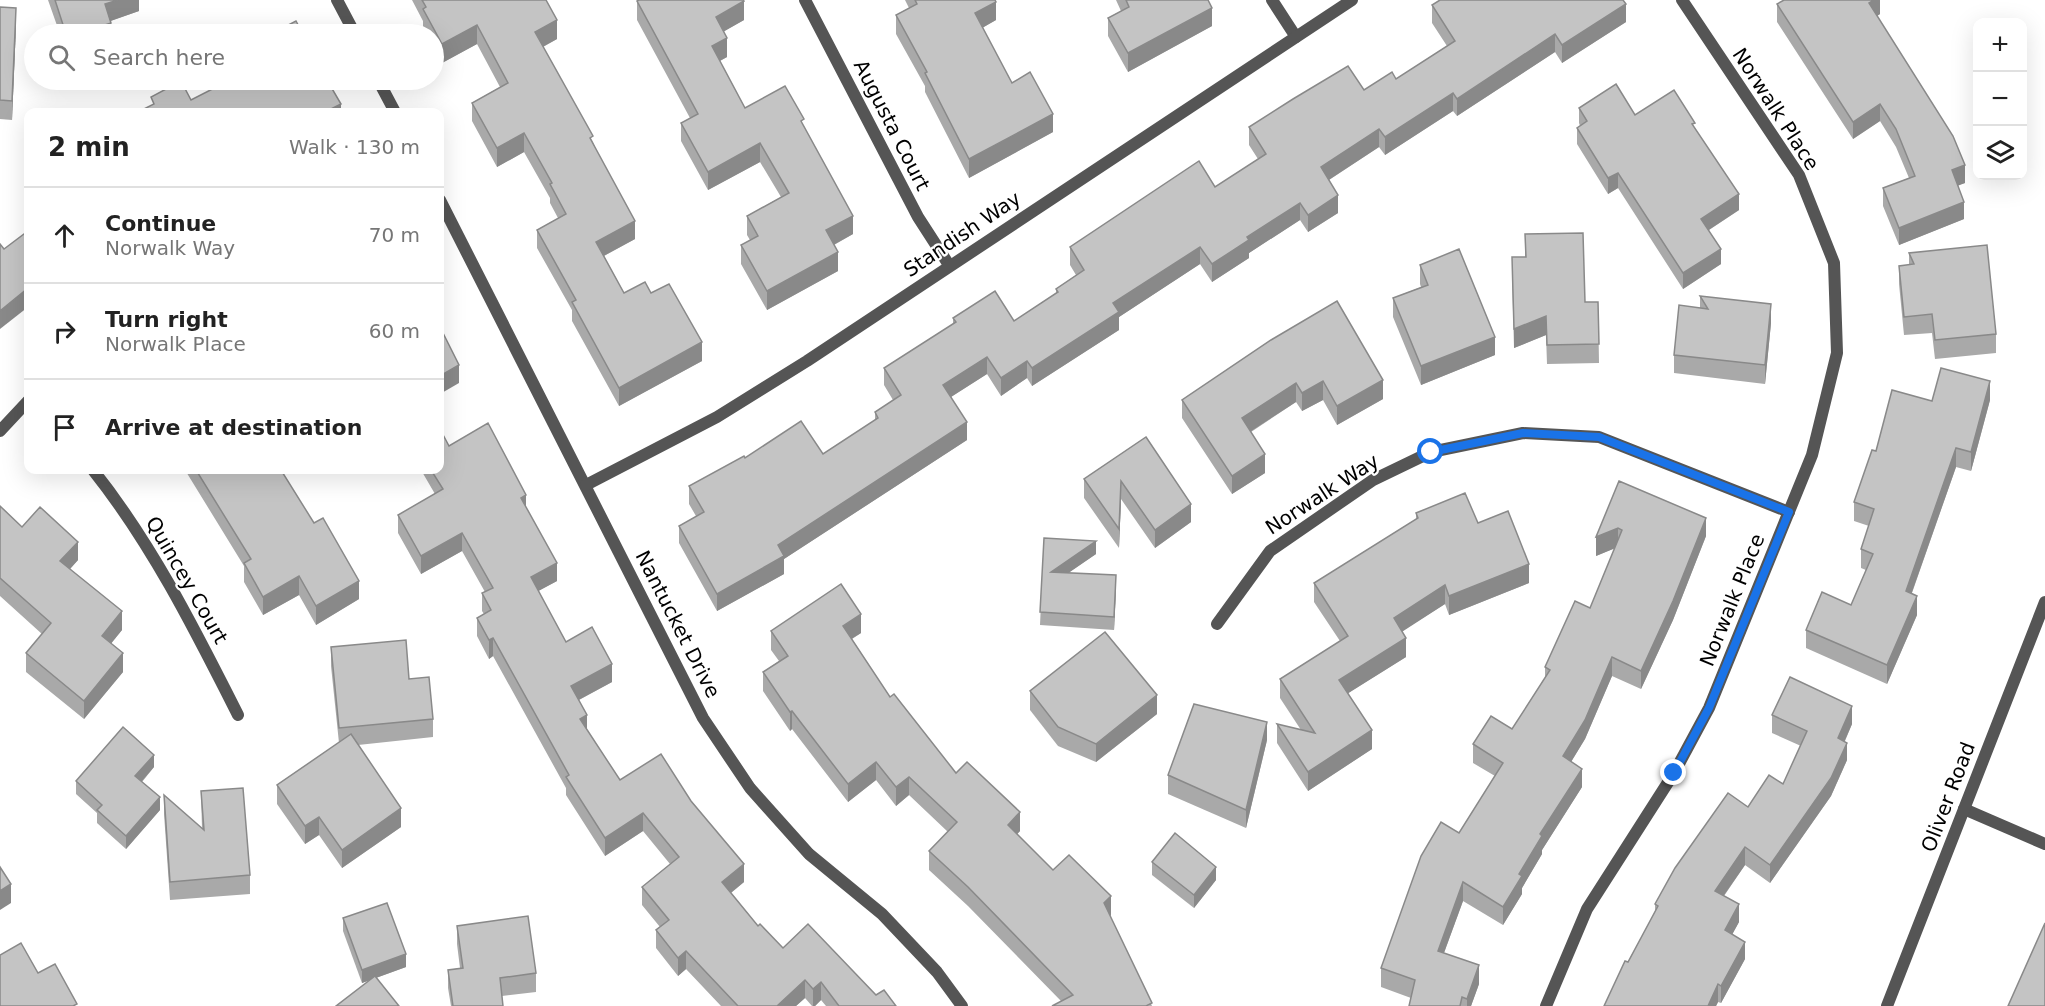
<!DOCTYPE html>
<meta charset="utf-8">
<style>
body{margin:0;font-family:"DejaVu Sans",sans-serif;background:#f2f2f2;color:#222}
.controls{position:absolute;right:18px;top:18px;display:grid;overflow:hidden;border-radius:12px;box-shadow:0 6px 24px #0002}
.controls button{width:54px;height:54px;display:grid;place-items:center;padding:0;border:0;border-bottom:2px solid #e0e0e0;background:#fff;color:#222;font:30px sans-serif}
.stop{position:absolute;width:18px;height:18px;margin:-14px;border:4px solid #1a73e8;border-radius:50%;background:#fff}
.stop.end{background:#1a73e8;border-color:#fff;box-shadow:0 2px 6px #0008}
.list{margin:0;padding:0;list-style:none}
h2{display:flex;justify-content:space-between;align-items:center;height:78px;margin:0;padding:0 24px;font-size:26px}
h2 small{font-size:20px;font-weight:400;color:#767676}
.list li{display:grid;grid-template-columns:39px 1fr auto;gap:18px;align-items:center;box-sizing:border-box;height:96px;padding:0 24px;border-top:2px solid #e0e0e0}
.list b{display:block;font-size:22px;white-space:nowrap}
.list p{margin:0;font-size:20px;white-space:nowrap;color:#767676}
.list em{font-size:20px;font-style:normal;color:#767676}
.icon{flex:none;width:33px;height:33px;fill:none;stroke:currentColor;stroke-width:2;stroke-linecap:round;stroke-linejoin:round}
.map{position:relative;flex:none;width:2045px;height:1006px;overflow:hidden}
.search{position:absolute;background:#fff;box-shadow:0 6px 24px #0002;left:24px;top:24px;width:420px;height:66px;display:flex;align-items:center;gap:15px;box-sizing:border-box;padding:0 21px;border-radius:33px;color:#767676;font-size:22px}
.panel{position:absolute;background:#fff;box-shadow:0 6px 24px #0002;left:24px;top:108px;width:420px;height:366px;border-radius:12px}
.map>svg:first-child{display:block}
.lines{fill:none;stroke-linecap:round;stroke-linejoin:round}
.minor{stroke:#555;stroke-width:12}
.tertiary{stroke:#555;stroke-width:12}
.wall{fill:#a9a9a9}
.shaded-wall{fill:#898989}
.building{fill:#c4c4c4;stroke:#898989;stroke-width:1.5}
.route{stroke:#1a73e8;stroke-width:8}
.labels{text-anchor:middle;stroke-width:4.5;stroke-linejoin:round;paint-order:stroke}
.street-label{font-size:20px;fill:#000;stroke:#fff}
</style>
<div class="map">
<svg width="2045" height="1006" viewBox="0 0 2045 1006">
<rect width="100%" height="100%" fill="#fff"/>
<g class="lines">
<g class="minor">
<polyline points="337,0 355,34"/>
<polyline points="805,0 918,217 949,265"/>
<polyline points="1272,0 1296,37"/>
<polyline points="378,80 395,112"/>
<polyline points="440,200 703,718 750,788 809,854 882,914 937,972 962,1006"/>
<polyline points="0,431 28,401"/>
<path d="M 93,470 C 152,544 195,630 238,715"/>
<polyline points="586,485 717,417 807,361 1352,0"/>
<polyline points="1217,624 1270,551 1373,480 1431,452 1523,433 1599,437 1789,512"/>
<polyline points="1964,809 2045,844"/>
<polyline points="1546,1006 1587,909 1674,773 1709,708 1812,455 1837,353 1834,263 1799,175 1682,0"/>
</g>
<polyline class="tertiary" points="1887,1006 2045,602"/>
</g>
<g class="wall">
<polygon points="48,0 139,0 139,11 110,21 111,34 60,34"/>
<polygon points="412,0 546,0 557,39 543,47 593,142 635,239 604,256 624,293 651,293 702,361 619,406 572,321 572,310 537,248 537,230 558,218 550,203 550,198 524,152 497,167 472,121 472,103 500,87 477,44 442,63 434,46 434,34 427,34 423,28 423,21"/>
<polygon points="905,0 995,0 996,20 982,28 1012,83 1053,132 969,178 925,92 925,86 896,34 896,15 909,8"/>
<polygon points="1116,0 1208,0 1212,26 1128,72 1108,36 1108,18 1121,11"/>
<polygon points="1880,0 1880,14 1877,16 1965,183 1958,185 1964,219 1899,245 1883,206 1883,188 1909,178 1896,147 1880,121 1853,139 1777,22 1777,4"/>
<polygon points="637,1 744,20 724,31 727,57 720,61 745,108 804,127 853,234 834,245 838,271 767,310 741,264 741,245 750,240 747,235 747,216 781,197 760,162 708,190 681,141 681,123 690,118 637,20"/>
<polygon points="1432,5 1626,22 1562,63 1555,52 1457,116 1453,111 1385,155 1379,147 1329,180 1338,213 1308,232 1300,220 1249,253 1249,258 1212,282 1200,264 1119,317 1119,330 1032,386 1027,378 1001,396 987,374 951,397 967,440 784,559 784,574 717,611 679,543 679,526 696,516 689,504 689,486 745,458 823,454 875,421 875,412 893,400 884,385 884,368 953,324 953,318 1014,321 1056,293 1056,289 1076,275 1070,265 1070,247 1215,187 1258,159 1249,145 1249,127 1396,79 1447,46 1432,23"/>
<polygon points="0,7 16,26 12,120 0,119"/>
<polygon points="1579,108 1635,115 1695,128 1739,210 1709,230 1721,264 1683,289 1618,188 1608,194 1577,144 1577,128 1580,126 1579,123"/>
<polygon points="1525,234 1585,302 1598,302 1599,363 1547,364 1546,335 1514,348 1512,276 1525,257"/>
<polygon points="1909,253 1996,334 1996,353 1935,359 1932,333 1904,335 1899,284 1899,266 1909,265"/>
<polygon points="1420,265 1495,355 1421,385 1393,317 1393,298 1421,287 1420,284"/>
<polygon points="1700,296 1771,323 1765,384 1674,373 1674,355 1700,308"/>
<polygon points="1271,340 1383,399 1337,425 1323,400 1302,411 1296,402 1251,432 1265,473 1232,494 1182,418 1182,400"/>
<polygon points="1990,400 1971,471 1956,467 1912,593 1917,615 1887,684 1806,648 1806,630 1851,605 1866,570 1861,568 1861,549 1869,526 1854,521 1854,502 1932,401"/>
<polygon points="1146,437 1191,522 1155,548 1121,499 1119,548 1084,498 1084,479"/>
<polygon points="449,446 526,508 557,581 538,591 566,642 612,682 579,700 587,730 620,780 744,882 731,893 758,926 783,948 896,1006 826,1006 821,1000 815,1006 812,1006 805,998 796,1006 721,1006 686,969 678,976 656,948 656,930 660,927 642,905 642,887 670,864 643,831 605,856 566,795 566,788 493,656 489,659 477,636 477,618 484,614 482,611 482,593 485,592 462,551 421,574 398,533 398,515 435,494 421,470 440,470"/>
<polygon points="185,470 289,470 283,473 359,599 316,625 299,595 263,615 244,582 244,566"/>
<polygon points="1619,481 1706,536 1673,620 1641,689 1612,676 1585,739 1571,762 1582,787 1542,850 1542,854 1522,888 1522,894 1503,925 1463,901 1444,953 1479,984 1471,1006 1409,1006 1411,998 1381,987 1381,968 1459,833 1495,776 1473,763 1473,744 1512,729 1545,678 1545,667 1590,608 1615,548 1596,556"/>
<polygon points="0,506 22,527 78,560 70,569 122,630 111,643 123,672 84,719 26,672 26,653 42,634 0,596"/>
<polygon points="1416,513 1478,523 1529,583 1449,615 1445,604 1402,631 1406,657 1348,693 1372,749 1308,791 1277,743 1277,724 1301,730 1280,698 1280,679 1340,641 1314,602 1314,583 1416,519"/>
<polygon points="1044,538 1096,554 1068,573 1116,588 1114,630 1040,625"/>
<polygon points="771,631 861,633 852,639 890,697 956,773 1020,831 1017,834 1053,870 1111,915 1110,916 1152,1006 1061,1001 968,906 929,870 929,851 948,832 909,795 896,806 876,780 848,802 792,729 790,731 763,691 763,672 779,661 771,650"/>
<polygon points="331,647 409,679 433,719 433,737 358,745 401,827 342,868 319,835 305,844 277,804 277,785 339,743 331,666"/>
<polygon points="1030,691 1157,714 1096,762 1058,746 1030,710"/>
<polygon points="1772,715 1852,724 1845,741 1847,760 1831,796 1770,883 1745,865 1724,896 1739,922 1732,934 1745,959 1721,1003 1718,1002 1716,1006 1604,1006 1655,912 1655,904 1748,807 1783,784 1801,746 1772,733"/>
<polygon points="1267,740 1246,828 1168,794 1168,775"/>
<polygon points="154,767 142,782 160,810 126,849 97,823 97,813 76,794 76,781"/>
<polygon points="201,791 250,875 250,894 170,900 164,814 164,795 202,829"/>
<polygon points="1152,862 1216,880 1194,908 1152,875"/>
<polygon points="343,918 406,967 362,983 343,931"/>
<polygon points="457,926 536,973 536,992 502,996 503,1006 451,1006 448,988 448,970 460,968 457,944"/>
</g>
<g class="shaded-wall">
<polygon points="118,0 139,0 139,11 105,23 105,4"/>
<polygon points="1874,0 1880,0 1880,14 1869,21 1869,3"/>
<polygon points="744,1 744,20 716,36 716,17"/>
<polygon points="996,2 996,20 975,32 975,13"/>
<polygon points="1626,4 1626,22 1562,63 1562,45"/>
<polygon points="16,8 16,26 12,120 12,101"/>
<polygon points="1212,8 1212,26 1128,72 1128,53"/>
<polygon points="557,20 557,39 535,51 535,32"/>
<polygon points="111,23 111,34 78,34"/>
<polygon points="477,25 477,44 442,63 442,44"/>
<polygon points="1555,34 1555,52 1457,116 1457,99"/>
<polygon points="727,38 727,57 712,65 712,46"/>
<polygon points="1453,93 1453,111 1385,155 1385,137"/>
<polygon points="341,104 341,112 325,112"/>
<polygon points="1880,104 1880,121 1853,139 1853,122"/>
<polygon points="1053,114 1053,132 969,178 969,159"/>
<polygon points="1379,129 1379,147 1321,185 1321,167"/>
<polygon points="524,133 524,152 497,167 497,148"/>
<polygon points="760,143 760,162 708,190 708,172"/>
<polygon points="1965,165 1965,183 1952,188 1952,170"/>
<polygon points="1618,173 1618,188 1608,194 1608,178"/>
<polygon points="1739,194 1739,210 1701,235 1701,219"/>
<polygon points="1338,195 1338,213 1308,232 1308,215"/>
<polygon points="1964,202 1964,219 1899,245 1899,228"/>
<polygon points="1300,203 1300,220 1249,253 1249,258 1212,282 1212,264 1247,237"/>
<polygon points="853,216 853,234 826,249 826,230"/>
<polygon points="635,221 635,239 596,260 596,242"/>
<polygon points="1200,247 1200,264 1119,317 1119,330 1032,386 1032,368 1113,303"/>
<polygon points="1721,249 1721,264 1683,289 1683,273"/>
<polygon points="838,252 838,271 767,310 767,291"/>
<polygon points="28,288 28,307 0,329 0,311"/>
<polygon points="1771,304 1771,323 1765,384 1765,365"/>
<polygon points="1546,316 1546,335 1514,348 1514,329"/>
<polygon points="1495,337 1495,355 1421,385 1421,366"/>
<polygon points="702,342 702,361 619,406 619,388"/>
<polygon points="987,357 987,374 943,402 943,385"/>
<polygon points="1027,361 1027,378 1001,396 1001,378"/>
<polygon points="459,365 459,383 440,394 440,376"/>
<polygon points="1383,380 1383,399 1337,425 1337,406"/>
<polygon points="1323,381 1323,400 1302,411 1302,393"/>
<polygon points="1990,381 1990,400 1971,471 1971,452"/>
<polygon points="1296,383 1296,402 1242,437 1242,418"/>
<polygon points="967,422 967,440 784,559 784,574 717,611 717,594 778,545"/>
<polygon points="1956,448 1956,467 1906,609 1906,591"/>
<polygon points="1265,454 1265,473 1232,494 1232,476"/>
<polygon points="275,470 289,470 275,478"/>
<polygon points="1121,481 1121,499 1119,548 1119,529"/>
<polygon points="526,495 526,513 521,498"/>
<polygon points="1191,504 1191,522 1155,548 1155,530"/>
<polygon points="1706,518 1706,536 1673,620 1641,689 1641,671"/>
<polygon points="1618,528 1618,547 1596,556 1596,537"/>
<polygon points="462,533 462,551 421,574 421,556"/>
<polygon points="1096,541 1096,554 1051,585 1051,572"/>
<polygon points="78,542 78,560 60,580 60,561"/>
<polygon points="557,563 557,581 531,595 531,577"/>
<polygon points="1529,564 1529,583 1449,615 1449,596"/>
<polygon points="1116,575 1116,588 1114,630 1114,617"/>
<polygon points="299,576 299,595 263,615 263,597"/>
<polygon points="359,581 359,599 316,625 316,606"/>
<polygon points="1445,585 1445,604 1394,637 1394,618"/>
<polygon points="1917,596 1917,615 1887,684 1887,665"/>
<polygon points="122,611 122,630 102,655 102,636"/>
<polygon points="861,614 861,633 843,644 843,626"/>
<polygon points="493,638 493,656 489,659 489,640"/>
<polygon points="1406,638 1406,657 1339,699 1339,680"/>
<polygon points="123,653 123,672 84,719 84,701"/>
<polygon points="1612,657 1612,676 1585,739 1563,775 1563,756"/>
<polygon points="612,664 612,682 571,704 571,686"/>
<polygon points="1157,695 1157,714 1096,762 1096,744"/>
<polygon points="1852,706 1852,724 1838,756 1838,738"/>
<polygon points="792,711 792,729 790,731 790,712"/>
<polygon points="587,715 587,733 580,719"/>
<polygon points="1267,722 1267,740 1246,828 1246,810"/>
<polygon points="1372,730 1372,749 1308,791 1308,772"/>
<polygon points="1847,743 1847,760 1831,796 1770,883 1770,865"/>
<polygon points="154,755 154,767 135,789 135,776"/>
<polygon points="876,762 876,780 848,802 848,784"/>
<polygon points="1582,769 1582,787 1542,850 1542,854 1522,888 1522,894 1503,925 1503,907 1519,874 1540,834"/>
<polygon points="909,777 909,795 896,806 896,787"/>
<polygon points="160,797 160,810 126,849 126,836"/>
<polygon points="401,808 401,827 342,868 342,850"/>
<polygon points="1020,812 1020,831 1008,844 1008,825"/>
<polygon points="643,813 643,831 605,856 605,838"/>
<polygon points="319,817 319,835 305,844 305,826"/>
<polygon points="1745,847 1745,865 1715,908 1715,891"/>
<polygon points="744,864 744,882 722,900 722,882"/>
<polygon points="1216,867 1216,880 1194,908 1194,895"/>
<polygon points="1463,882 1463,901 1438,969 1438,951"/>
<polygon points="11,884 11,903 0,910 0,891"/>
<polygon points="1111,896 1111,915 1104,922 1104,903"/>
<polygon points="1739,904 1739,922 1725,948 1725,930"/>
<polygon points="1745,942 1745,959 1721,1003 1721,986"/>
<polygon points="686,951 686,969 678,976 678,958"/>
<polygon points="406,954 406,967 362,983 362,970"/>
<polygon points="1479,965 1479,984 1471,1006 1467,1006 1467,999"/>
<polygon points="805,980 805,998 796,1006 777,1006"/>
<polygon points="821,982 821,1000 815,1006 813,1006 813,989"/>
<polygon points="1718,984 1718,1002 1716,1006 1708,1006"/>
</g>
<g class="building">
<polygon points="55,0 118,0 105,4 111,23 78,34 66,34"/>
<polygon points="422,0 546,0 557,20 535,32 593,136 590,138 635,221 596,242 624,293 645,282 651,293 669,284 702,342 619,388 572,302 576,300 537,230 566,214 550,184 552,183 524,133 497,148 472,103 508,83 477,25 442,44 423,9 426,7"/>
<polygon points="639,0 743,0 744,1 716,17 727,38 712,46 745,108 785,86 804,119 801,121 853,216 826,230 838,252 767,291 741,245 758,236 747,216 789,193 760,143 708,172 681,123 698,114 637,1"/>
<polygon points="915,0 995,0 996,2 975,13 1012,83 1030,72 1053,114 969,159 925,73 927,72 896,15 917,4"/>
<polygon points="1126,0 1208,0 1212,8 1128,53 1108,18 1129,7"/>
<polygon points="1440,0 1623,0 1626,4 1562,45 1555,34 1457,99 1453,93 1385,137 1379,129 1321,167 1338,195 1308,215 1300,203 1247,237 1249,240 1212,264 1200,247 1113,303 1119,312 1032,368 1027,361 1001,378 987,357 943,385 967,422 778,545 784,556 717,594 679,526 704,512 689,486 744,456 745,458 801,421 823,454 878,418 875,412 901,395 884,368 956,322 953,318 995,291 1014,321 1058,292 1056,289 1084,270 1070,247 1199,161 1215,187 1266,154 1249,127 1293,99 1348,66 1364,90 1392,72 1396,79 1455,41 1432,5"/>
<polygon points="1784,0 1874,0 1869,3 1953,136 1965,165 1952,170 1964,202 1899,228 1883,188 1915,176 1896,129 1880,104 1853,122 1777,4"/>
<polygon points="0,7 16,8 12,101 0,100"/>
<polygon points="296,21 303,34 271,34"/>
<polygon points="230,80 327,80 341,104 325,112 138,112 154,104 151,97 181,81 191,100"/>
<polygon points="1616,84 1635,115 1674,90 1695,123 1692,124 1739,194 1701,219 1721,249 1683,273 1618,173 1608,178 1577,128 1587,121 1579,108"/>
<polygon points="28,231 28,288 0,311 0,244 4,249"/>
<polygon points="1583,233 1585,302 1598,302 1599,344 1547,345 1546,316 1514,329 1512,257 1526,257 1525,234"/>
<polygon points="1987,245 1996,334 1935,340 1932,314 1904,317 1899,266 1914,264 1909,253"/>
<polygon points="1459,249 1495,337 1421,366 1393,298 1428,285 1420,265"/>
<polygon points="1700,296 1771,304 1765,365 1674,355 1679,305 1708,309"/>
<polygon points="1337,301 1383,380 1337,406 1323,381 1302,393 1296,383 1242,418 1265,454 1232,476 1182,400 1271,340"/>
<polygon points="440,327 459,365 440,376"/>
<polygon points="1941,368 1990,381 1971,452 1956,448 1906,591 1917,596 1887,665 1806,630 1822,592 1851,605 1873,554 1861,549 1874,509 1854,502 1872,450 1876,451 1892,390 1932,401"/>
<polygon points="488,423 526,495 521,498 557,563 531,577 566,642 592,627 612,664 571,686 587,715 580,719 620,780 661,754 691,801 744,864 722,882 758,926 760,924 783,948 808,924 876,995 884,990 896,1006 839,1006 821,982 813,989 805,980 777,1006 738,1006 686,951 678,958 656,930 669,920 642,887 679,857 643,813 605,838 566,777 569,775 493,638 489,640 477,618 491,610 482,593 493,588 462,533 421,556 398,515 443,489 431,470 440,470 440,429 449,446"/>
<polygon points="1146,437 1191,504 1155,530 1121,481 1119,529 1084,479"/>
<polygon points="196,470 281,470 314,523 323,518 359,581 316,606 299,576 263,597 244,563 251,559"/>
<polygon points="1619,481 1706,518 1673,601 1641,671 1612,657 1585,720 1563,756 1582,769 1540,834 1542,836 1519,874 1522,876 1503,907 1463,882 1438,951 1479,965 1467,999 1462,997 1460,1006 1409,1006 1415,980 1381,968 1421,856 1441,822 1459,833 1503,763 1473,744 1491,716 1512,729 1550,670 1545,667 1575,601 1590,608 1622,530 1618,528 1596,537"/>
<polygon points="1465,493 1478,523 1508,511 1529,564 1449,596 1445,585 1394,618 1406,638 1339,680 1372,730 1308,772 1277,724 1315,733 1280,679 1348,636 1314,583 1418,518 1416,513"/>
<polygon points="0,506 22,527 40,507 78,542 60,561 122,611 102,636 123,653 84,701 26,653 51,623 0,578"/>
<polygon points="1044,538 1096,541 1051,572 1116,575 1114,617 1040,612"/>
<polygon points="841,584 861,614 843,626 890,697 894,694 956,773 967,762 1020,812 1008,825 1053,870 1069,855 1111,896 1104,903 1152,1003 1146,1006 1052,1006 1073,995 968,887 929,851 957,822 909,777 896,787 876,762 848,784 792,711 790,712 763,672 788,656 771,631"/>
<polygon points="1105,632 1157,695 1096,744 1058,727 1030,691"/>
<polygon points="406,640 409,679 429,677 433,719 339,728 331,647"/>
<polygon points="1790,677 1852,706 1838,738 1847,743 1831,778 1770,865 1745,847 1715,891 1739,904 1725,930 1745,942 1721,986 1718,984 1708,1006 1604,1006 1625,961 1628,962 1658,906 1655,904 1675,868 1728,793 1748,807 1769,775 1783,784 1807,731 1772,715"/>
<polygon points="1194,704 1267,722 1246,810 1168,775"/>
<polygon points="123,727 154,755 135,776 160,797 126,836 97,810 102,805 76,781"/>
<polygon points="351,734 401,808 342,850 319,817 305,826 277,785"/>
<polygon points="243,788 250,875 170,882 164,795 204,830 201,791"/>
<polygon points="1175,833 1216,867 1194,895 1152,862"/>
<polygon points="0,867 11,884 0,891"/>
<polygon points="387,903 406,954 362,970 343,918"/>
<polygon points="528,916 536,973 500,978 503,1006 453,1006 448,970 463,968 457,926"/>
<polygon points="2045,923 2045,1006 2008,1006"/>
<polygon points="21,943 38,973 55,964 77,1004 73,1006 0,1006 0,955"/>
<polygon points="375,976 399,1006 336,1006"/>
</g>
<g class="lines">
<polyline class="route" points="1431,452 1523,433 1599,437 1789,512 1709,708 1674,773"/>
</g>
<g class="labels">
<g class="street-label">
<text transform="translate(1776 109) rotate(57)" y="7">Norwalk Place</text>
<text transform="translate(892 125) rotate(63)" y="7">Augusta Court</text>
<text transform="translate(962 234) rotate(-34)" y="7">Standish Way</text>
<text transform="translate(1322 494) rotate(-33)" y="7">Norwalk Way</text>
<text transform="translate(187 580) rotate(60)" y="7">Quincey Court</text>
<text transform="translate(1732 600) rotate(-68)" y="7">Norwalk Place</text>
<text transform="translate(678 624) rotate(63)" y="7">Nantucket Drive</text>
<text transform="translate(1948 797) rotate(-69)" y="7">Oliver Road</text>
</g>
</g>
</svg>
<div class="controls">
<button>+</button>
<button>−</button>
<button><svg class="icon" aria-label="layers" viewBox="0 0 24 24"><path d="M12 4l9 5-9 5-9-5zM3 14l9 5 9-5"/></svg></button>
</div>
<div class="stop" style="left:1431px;top:452px"></div>
<div class="stop end" style="left:1674px;top:773px"></div>
<div class="search"><svg class="icon" aria-label="search" viewBox="0 0 24 24"><circle cx="10" cy="10" r="6"/><path d="M15 15l6 6"/></svg>Search here</div>
<section class="panel">
<h2>2 min<small>Walk · 130 m</small></h2>
<ul class="list">
<li><svg class="icon" aria-label="ahead" viewBox="0 0 24 24"><path d="M12 20V5M6 11l6-6 6 6"/></svg><div><b>Continue</b><p>Norwalk Way</p></div><em>70 m</em></li>
<li><svg class="icon" aria-label="right" viewBox="0 0 24 24"><path d="M7 20v-9h11M14 6l5 5-5 5"/></svg><div><b>Turn right</b><p>Norwalk Place</p></div><em>60 m</em></li>
<li><svg class="icon" aria-label="arrive" viewBox="0 0 24 24"><path d="M6 21V4h12l-3 4 3 4H6"/></svg><div><b>Arrive at destination</b></div></li>
</ul>
</section>
</div>
